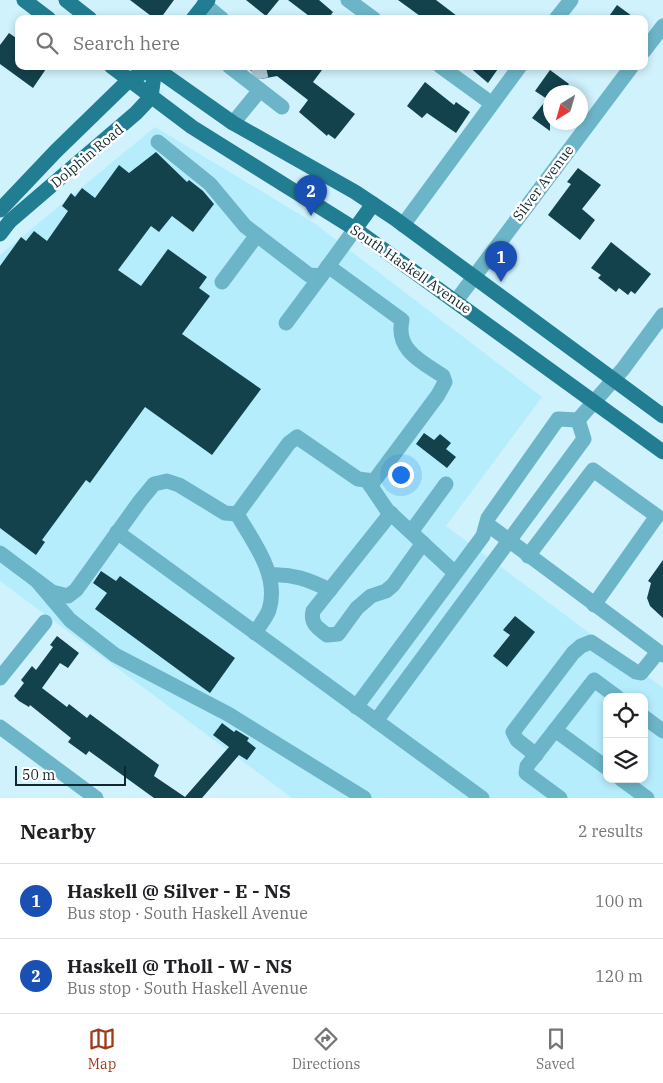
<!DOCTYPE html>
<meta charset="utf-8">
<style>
body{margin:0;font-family:"IBM Plex Serif",serif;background:#f2f2f2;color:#202124}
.controls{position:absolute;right:15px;bottom:15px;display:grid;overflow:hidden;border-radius:10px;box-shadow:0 2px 8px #0003}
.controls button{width:45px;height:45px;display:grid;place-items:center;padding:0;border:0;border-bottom:1px solid #e0e0e0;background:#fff;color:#202124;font:25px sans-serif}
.compass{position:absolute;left:543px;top:85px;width:45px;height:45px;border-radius:50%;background:#fff;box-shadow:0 2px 8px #0003;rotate:217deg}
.scale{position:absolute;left:15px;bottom:12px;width:111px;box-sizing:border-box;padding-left:5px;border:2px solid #0f272e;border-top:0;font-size:14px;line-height:18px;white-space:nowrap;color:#0f272e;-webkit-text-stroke:4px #fff;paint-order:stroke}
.you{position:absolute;left:400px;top:474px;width:18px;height:18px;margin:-12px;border:4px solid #fff;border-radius:50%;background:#1a73e8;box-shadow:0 0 0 8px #1a73e833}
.badge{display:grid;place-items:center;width:32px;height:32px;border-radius:50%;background:#a13a1a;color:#fff;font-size:16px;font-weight:700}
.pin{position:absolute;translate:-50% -41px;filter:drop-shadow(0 1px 2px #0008)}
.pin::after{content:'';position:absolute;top:26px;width:18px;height:15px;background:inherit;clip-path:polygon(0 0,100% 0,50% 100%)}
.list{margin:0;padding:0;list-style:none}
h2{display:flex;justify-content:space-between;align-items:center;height:65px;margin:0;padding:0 20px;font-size:21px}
h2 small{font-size:16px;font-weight:400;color:#757577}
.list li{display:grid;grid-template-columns:32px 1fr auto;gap:15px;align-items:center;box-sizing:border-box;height:75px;padding:0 20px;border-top:1px solid #e0e0e0}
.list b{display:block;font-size:19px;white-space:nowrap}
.list p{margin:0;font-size:16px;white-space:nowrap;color:#757577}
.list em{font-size:16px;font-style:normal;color:#757577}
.icon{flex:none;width:28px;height:28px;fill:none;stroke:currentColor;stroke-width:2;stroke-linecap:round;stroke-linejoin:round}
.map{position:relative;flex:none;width:663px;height:798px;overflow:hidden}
.search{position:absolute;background:#fff;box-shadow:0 2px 8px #0003;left:15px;right:15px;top:15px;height:55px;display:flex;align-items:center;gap:12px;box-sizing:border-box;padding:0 18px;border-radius:10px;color:#757577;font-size:19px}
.sheet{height:215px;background:#fff}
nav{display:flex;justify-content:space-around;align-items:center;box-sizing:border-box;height:70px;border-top:1px solid #e0e0e0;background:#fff;font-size:14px;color:#757577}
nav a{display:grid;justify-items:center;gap:2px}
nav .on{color:#a13a1a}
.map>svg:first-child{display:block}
.built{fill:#b6edfd;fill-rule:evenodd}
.building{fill:#13414c}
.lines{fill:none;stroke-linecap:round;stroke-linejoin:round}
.minor-tunnel{stroke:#a9c9d3;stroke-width:15;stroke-dasharray:15 8;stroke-linecap:butt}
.minor{stroke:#6cb5c8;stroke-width:15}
.major{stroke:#217d91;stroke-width:15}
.labels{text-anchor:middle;stroke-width:5;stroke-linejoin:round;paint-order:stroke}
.street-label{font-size:14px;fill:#0f272e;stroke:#fff}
</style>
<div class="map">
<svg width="663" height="798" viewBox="0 0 663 798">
<rect width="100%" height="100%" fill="#cff2fc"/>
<path class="built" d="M 155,127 L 314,223 L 542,397 L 446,526 L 663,688 L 663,798 L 292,798 L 0,581 L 0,255 ZM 607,697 L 644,697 L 644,779 L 607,779 Z"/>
<g class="building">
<polygon points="130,0 174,0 160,19 155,19"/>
<polygon points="246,0 279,0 266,16"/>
<polygon points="288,0 319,0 333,12 328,19 313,19"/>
<polygon points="398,0 436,0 461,19 420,19 420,16"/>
<polygon points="617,5 636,19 607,19"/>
<polygon points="9,33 19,40 19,66 48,66 33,88 0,64 0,45"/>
<polygon points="245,66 325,66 313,82 355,114 335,139 328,134 327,136 299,112 308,100 277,76 261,79"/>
<polygon points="468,66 500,66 488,83"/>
<polygon points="550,70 569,84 563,92 550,92 550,131 532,118 547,99 535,91"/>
<polygon points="425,82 454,105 456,102 470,112 456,133 427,113 422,118 407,106"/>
<polygon points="156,152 187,182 189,180 203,191 214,204 193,232 172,216 159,232 151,226 118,270 141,286 168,249 207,277 199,288 210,296 182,334 261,389 212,455 145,407 90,483 86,480 42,540 45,542 36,555 0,528 0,266 21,237 26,241 34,231 47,241 68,211 62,206 71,193 75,197 82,188 95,198 119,165 129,173"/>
<polygon points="578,168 601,185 582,209 595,220 580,240 548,215 571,184 567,182"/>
<polygon points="611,242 651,274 635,294 631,291 628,295 619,288 616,292 598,278 601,275 591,268"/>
<polygon points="424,433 434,440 440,434 451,443 446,449 456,457 447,468 416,444"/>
<polygon points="663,560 663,618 650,606 647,598 651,583 648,581"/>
<polygon points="101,571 116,581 120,576 235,658 210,693 95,609 107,593 93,583"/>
<polygon points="515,616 535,632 507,667 493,656 510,635 503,630"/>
<polygon points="57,636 79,653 68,668 60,663 42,688 67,707 69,704 87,718 90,714 159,765 154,776 185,797 229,747 213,735 222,723 234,732 236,730 249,738 247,741 256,748 247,760 239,755 202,798 154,798 89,751 86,755 68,742 71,738 30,705 29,707 19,701 14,696 24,683 21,680 32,666 36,670 53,647 50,645"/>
</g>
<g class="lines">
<polyline class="minor-tunnel" points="258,66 261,79"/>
<g class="minor">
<polyline points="348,0 374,19"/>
<polyline points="204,4 222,19"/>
<polyline points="556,19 571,0"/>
<polyline points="644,51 663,26"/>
<polyline points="229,66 260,90"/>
<polyline points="440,66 491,103"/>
<polyline points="233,123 260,90 282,107"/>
<polyline points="158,142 210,184 245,226 309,275 321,276 355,229"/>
<polyline points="403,225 520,66"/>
<polyline points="222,282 257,235"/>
<polyline points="456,301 632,66"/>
<polyline points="286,323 321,276"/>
<polyline points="578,420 623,369 663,315"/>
<polyline points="368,482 387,510 455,573"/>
<path d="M 391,513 L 313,611 C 310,624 318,628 327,635 L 338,634 L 357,608 L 371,596 L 386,591 L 393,585 L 423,543"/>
<path d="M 237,514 L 289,443 L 297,437 L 358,479 L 374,481 L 438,395 L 445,382 L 443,376 C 422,362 395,350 402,320 L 328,266"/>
<path d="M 237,514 C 253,542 280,575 269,610 C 266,618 259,626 255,633"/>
<polyline points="487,524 663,655"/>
<polyline points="117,532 482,798"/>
<polyline points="411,532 446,484"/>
<polyline points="0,553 52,592 68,596 76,590 140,501 154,484 167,481 179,485 225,513 237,514"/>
<polyline points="528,556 593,470 657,516 594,605"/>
<path d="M 269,575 C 292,573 309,580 330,590"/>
<polyline points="37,581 70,620 115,655 228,714 364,798"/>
<polyline points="0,678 45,622"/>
<polyline points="356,707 483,536 488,518 558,419 578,420"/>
<polyline points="644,717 663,731"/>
<polyline points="376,721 584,439 578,420"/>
<polyline points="0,727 96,798"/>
<polyline points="555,730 607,768"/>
<polyline points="536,755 517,740 513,732 573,653 581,646 591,642 636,672 641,673 658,652"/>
<polyline points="621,779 647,798"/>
<polyline points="560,798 526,773 527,766 594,680 617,697"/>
</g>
<g class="major">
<polyline points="24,0 49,19"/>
<polyline points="66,0 90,19"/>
<polyline points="193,19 208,0"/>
<polyline points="111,66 192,127 355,229 663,452"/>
<polyline points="152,66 233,123 355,192 394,218 663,416"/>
<polyline points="0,210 56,151 129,80 156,66"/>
<polyline points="355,229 373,204"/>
<polyline points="0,234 10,221 136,113 151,97 155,68"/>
</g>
</g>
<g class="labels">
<g class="street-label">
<text transform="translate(87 156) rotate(-40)" y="5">Dolphin Road</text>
<text transform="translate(543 183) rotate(-53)" y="5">Silver Avenue</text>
<text transform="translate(411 269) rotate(35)" y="5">South Haskell Avenue</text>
</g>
</g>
</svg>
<div class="controls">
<button><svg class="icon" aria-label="locate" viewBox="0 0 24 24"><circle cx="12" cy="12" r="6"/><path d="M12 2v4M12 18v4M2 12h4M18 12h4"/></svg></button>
<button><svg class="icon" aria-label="layers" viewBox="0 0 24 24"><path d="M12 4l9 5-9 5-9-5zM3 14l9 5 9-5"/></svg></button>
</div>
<svg class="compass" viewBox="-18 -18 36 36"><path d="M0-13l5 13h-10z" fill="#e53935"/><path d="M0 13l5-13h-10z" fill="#757577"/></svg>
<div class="scale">50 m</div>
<div class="you"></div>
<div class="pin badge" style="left:501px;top:282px;background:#1a4fb4">1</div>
<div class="pin badge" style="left:311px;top:216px;background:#1a4fb4">2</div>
<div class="search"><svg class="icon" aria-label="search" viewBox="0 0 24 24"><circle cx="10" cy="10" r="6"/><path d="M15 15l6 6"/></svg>Search here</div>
</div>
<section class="sheet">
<h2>Nearby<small>2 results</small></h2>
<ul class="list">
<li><span class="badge" style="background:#1a4fb4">1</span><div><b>Haskell @ Silver - E - NS</b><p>Bus stop · South Haskell Avenue</p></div><em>100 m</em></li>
<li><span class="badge" style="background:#1a4fb4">2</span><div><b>Haskell @ Tholl - W - NS</b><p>Bus stop · South Haskell Avenue</p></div><em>120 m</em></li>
</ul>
</section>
<nav>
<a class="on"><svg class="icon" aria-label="map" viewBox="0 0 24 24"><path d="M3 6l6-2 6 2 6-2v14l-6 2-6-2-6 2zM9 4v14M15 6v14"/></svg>Map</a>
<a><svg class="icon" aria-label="directions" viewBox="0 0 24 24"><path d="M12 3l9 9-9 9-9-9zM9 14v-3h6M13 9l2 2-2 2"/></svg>Directions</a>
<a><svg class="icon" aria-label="saved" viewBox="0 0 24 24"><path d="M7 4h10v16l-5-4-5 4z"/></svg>Saved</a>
</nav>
